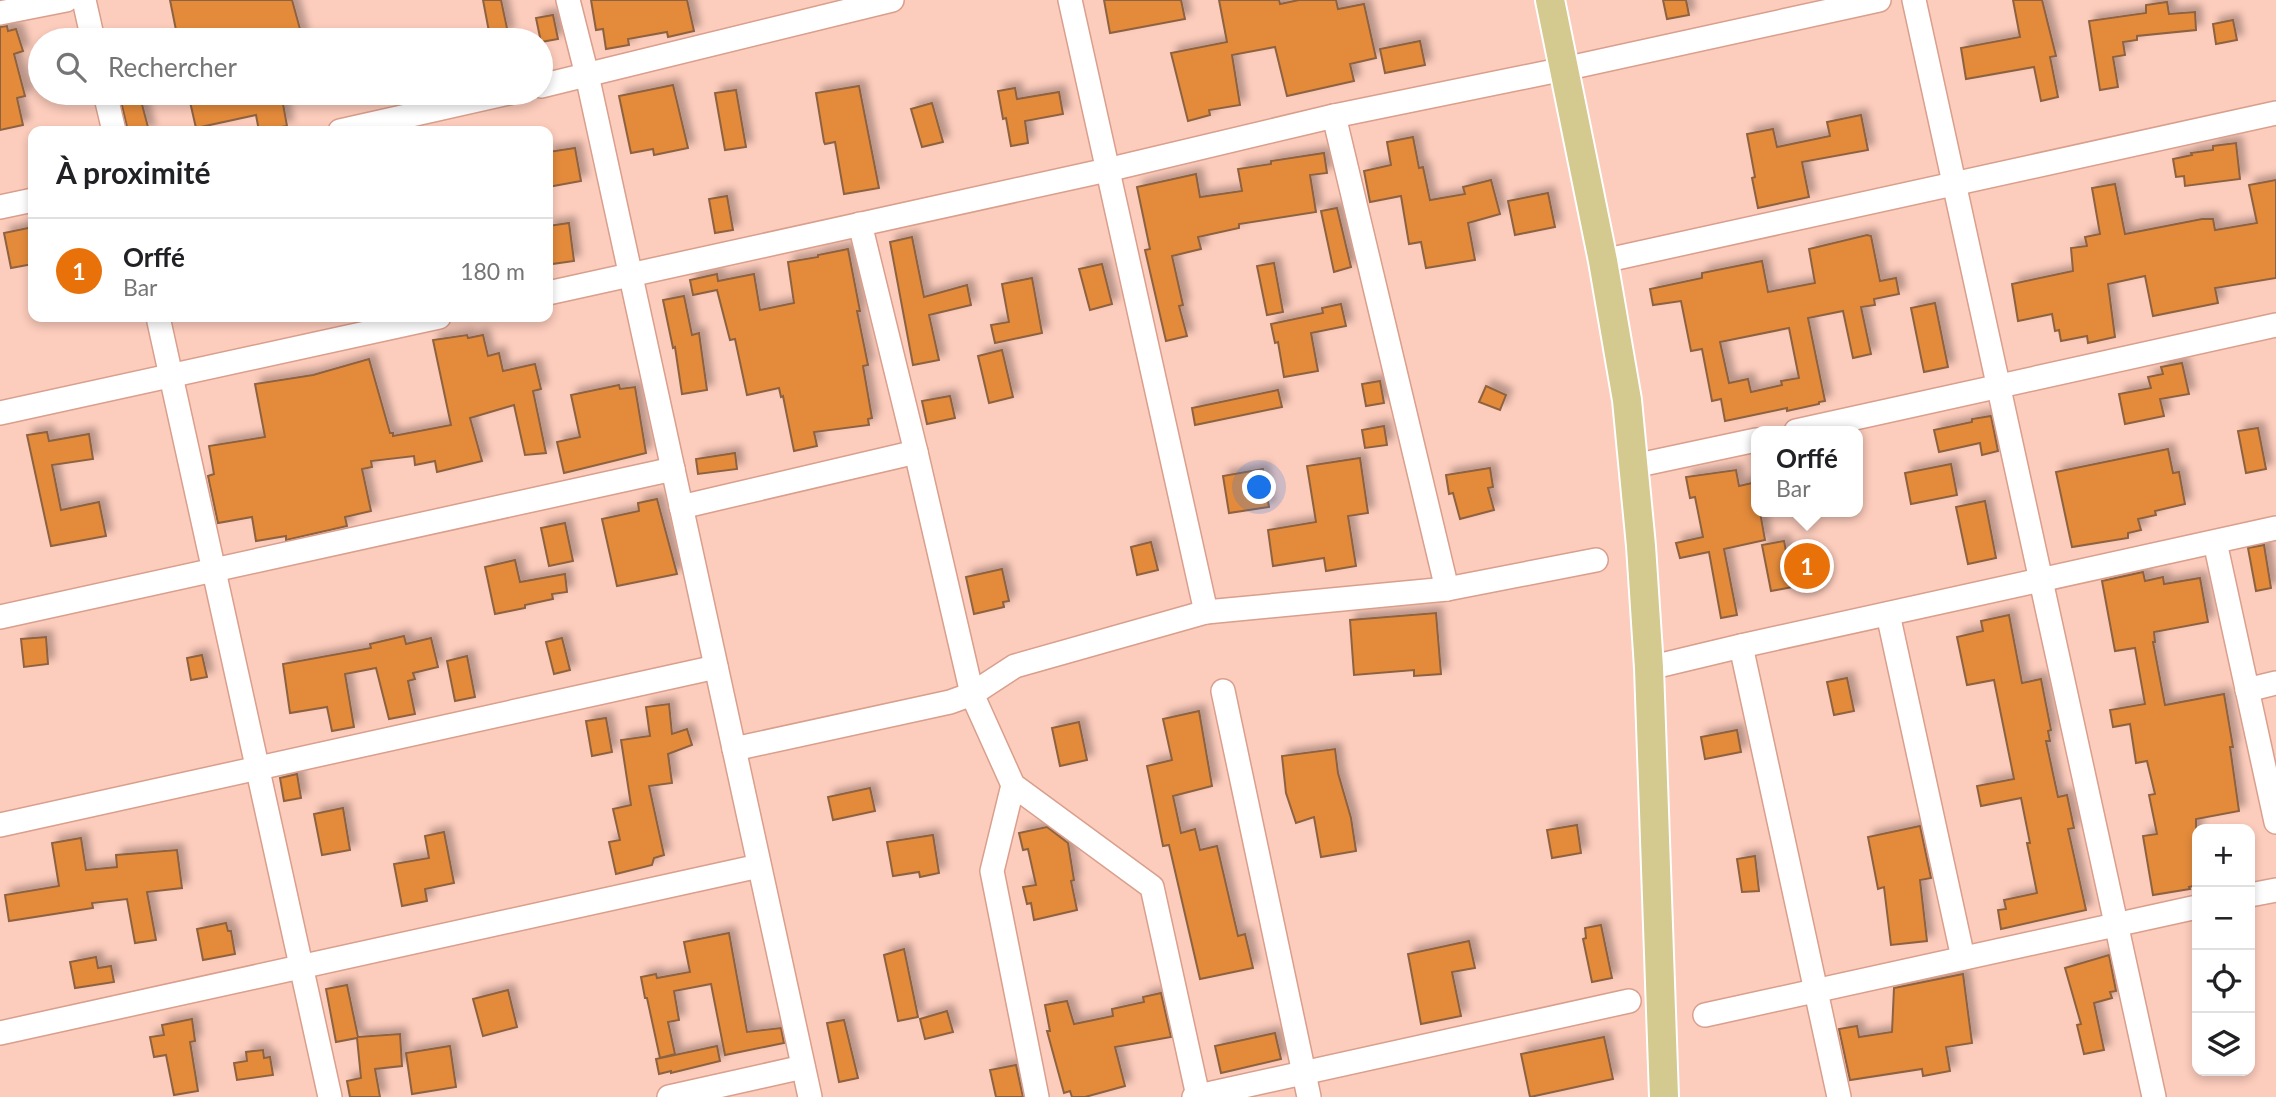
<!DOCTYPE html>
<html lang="fr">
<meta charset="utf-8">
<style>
body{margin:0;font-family:Lato,sans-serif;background:#f2f2f2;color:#202124}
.controls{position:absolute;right:21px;bottom:21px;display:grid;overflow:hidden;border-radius:14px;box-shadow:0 4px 10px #0003}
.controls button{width:63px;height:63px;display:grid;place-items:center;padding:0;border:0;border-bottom:2px solid #e0e0e0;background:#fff;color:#202124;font:35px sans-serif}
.you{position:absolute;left:1260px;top:488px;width:24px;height:24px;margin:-18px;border:5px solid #fff;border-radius:50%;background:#1a73e8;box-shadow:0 0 0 10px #1a73e833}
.badge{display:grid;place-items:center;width:46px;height:46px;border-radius:50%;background:#b45309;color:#fff;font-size:23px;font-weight:700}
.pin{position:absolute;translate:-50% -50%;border:4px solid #fff;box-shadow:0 2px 7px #0006}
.popup{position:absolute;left:1751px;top:426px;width:112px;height:91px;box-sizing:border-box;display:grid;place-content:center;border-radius:14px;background:#fff;filter:drop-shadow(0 2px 5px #0005);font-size:23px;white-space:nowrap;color:#757577}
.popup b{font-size:26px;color:#202124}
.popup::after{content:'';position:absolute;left:50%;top:100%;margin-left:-14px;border:14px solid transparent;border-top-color:#fff}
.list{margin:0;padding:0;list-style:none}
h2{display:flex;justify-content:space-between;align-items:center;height:91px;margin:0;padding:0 28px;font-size:30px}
h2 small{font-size:23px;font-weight:400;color:#757577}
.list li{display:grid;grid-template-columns:46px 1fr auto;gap:21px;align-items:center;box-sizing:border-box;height:105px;padding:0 28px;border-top:2px solid #e0e0e0}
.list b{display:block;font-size:26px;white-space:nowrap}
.list p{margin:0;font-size:23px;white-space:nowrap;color:#757577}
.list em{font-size:23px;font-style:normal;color:#757577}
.icon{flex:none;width:38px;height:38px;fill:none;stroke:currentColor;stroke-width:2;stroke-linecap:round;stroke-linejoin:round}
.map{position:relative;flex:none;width:2276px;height:1097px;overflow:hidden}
.search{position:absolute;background:#fff;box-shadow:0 4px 10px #0003;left:28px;top:28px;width:525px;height:77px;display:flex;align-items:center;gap:18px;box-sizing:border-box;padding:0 24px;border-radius:38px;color:#757577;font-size:26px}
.panel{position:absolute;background:#fff;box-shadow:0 4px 10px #0003;left:28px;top:126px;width:525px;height:196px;border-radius:14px}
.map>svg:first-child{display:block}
.building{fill:#e48b3a;stroke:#8e6240;stroke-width:2;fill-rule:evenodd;filter:url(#shadow)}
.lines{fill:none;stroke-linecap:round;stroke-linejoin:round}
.minor-casing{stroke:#d99f8c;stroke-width:26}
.major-casing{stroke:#fff;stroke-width:32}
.minor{stroke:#fff;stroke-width:23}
.major{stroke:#d4c98e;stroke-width:28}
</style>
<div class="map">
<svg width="2276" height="1097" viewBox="0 0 2276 1097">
<defs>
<filter id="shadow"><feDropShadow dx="6" dy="-6" stdDeviation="3.5" flood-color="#0004"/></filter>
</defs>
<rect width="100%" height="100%" fill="#fcccbc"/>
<g class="building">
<polygon points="170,0 292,0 303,40 237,40 235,30 178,40"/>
<polygon points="483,0 501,0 508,33 490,37"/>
<polygon points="591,0 687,0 694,31 668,37 667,32 628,39 629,45 606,49 603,29 596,30"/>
<polygon points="1104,0 1181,0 1185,19 1110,33"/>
<polygon points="1219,0 1279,0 1280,4 1299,0 1336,0 1338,9 1364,4 1376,58 1350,64 1354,81 1287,96 1275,47 1232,55 1240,105 1209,110 1210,115 1188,121 1171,53 1227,42"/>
<polygon points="1663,0 1686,0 1689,15 1667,19"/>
<polygon points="2013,0 2042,0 2056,56 2050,57 2058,97 2041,101 2034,67 1966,79 1961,48 2020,37"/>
<polygon points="2167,2 2169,14 2195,12 2196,30 2137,36 2137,40 2123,42 2125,55 2113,57 2118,87 2100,90 2089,21 2146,13 2146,5"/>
<polygon points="553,15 558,39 541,42 536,18"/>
<polygon points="2233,20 2237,40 2216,44 2213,24"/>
<polygon points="7,26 8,31 16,29 23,51 14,54 25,96 17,98 23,125 0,130 0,27"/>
<polygon points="1420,41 1425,65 1385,73 1380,49"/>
<polygon points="673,85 688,148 654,155 653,149 631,153 619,96"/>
<polygon points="859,86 879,188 844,194 835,142 825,144 824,142 816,93"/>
<polygon points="1015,88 1017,99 1059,92 1063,114 1025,121 1028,143 1011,146 1006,118 1003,119 998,91"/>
<polygon points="736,90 746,147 725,150 715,93"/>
<polygon points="119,93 139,93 149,131 128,131"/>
<polygon points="188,93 281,93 287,126 259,131 256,115 196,128"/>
<polygon points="932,103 943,142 922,147 911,109"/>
<polygon points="1861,115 1868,150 1802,162 1809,197 1758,208 1752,178 1755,177 1747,134 1773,129 1777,147 1830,136 1827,122"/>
<polygon points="1413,137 1419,168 1423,167 1430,200 1465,194 1463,187 1491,180 1500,214 1468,223 1475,260 1426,268 1421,242 1409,244 1401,196 1370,202 1364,171 1391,165 1387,142"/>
<polygon points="2236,143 2240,179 2185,186 2184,176 2176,177 2173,159 2192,155 2191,153 2213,150 2213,146"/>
<polygon points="575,148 581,181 548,187 548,152"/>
<polygon points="1324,153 1327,173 1310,175 1316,212 1239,224 1239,228 1198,237 1201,249 1172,256 1183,305 1179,306 1187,336 1166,341 1145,250 1150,249 1137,187 1196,174 1200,197 1242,191 1238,169 1271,164 1271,161"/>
<polygon points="2276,180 2276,278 2215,288 2218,303 2153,316 2145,276 2108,284 2115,337 2088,343 2087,336 2061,341 2059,330 2055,331 2052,314 2018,321 2012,284 2073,271 2071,248 2087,246 2085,237 2100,234 2092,188 2115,184 2125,234 2202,219 2213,219 2215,230 2257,223 2249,185"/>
<polygon points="1548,193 1555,227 1515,235 1508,201"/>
<polygon points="727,196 733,230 715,233 709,199"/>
<polygon points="1337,208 1351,267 1334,272 1321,211"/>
<polygon points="569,223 574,261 552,264 548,226"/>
<polygon points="33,227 33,264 11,268 4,233"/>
<path d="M 1867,235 L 1871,236 L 1880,281 L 1896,278 L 1899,294 L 1874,299 L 1875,305 L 1861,307 L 1871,354 L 1853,358 L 1843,311 L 1808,318 L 1825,401 L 1819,402 L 1819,404 L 1787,411 L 1787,408 L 1725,421 L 1721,399 L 1712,401 L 1702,349 L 1691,351 L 1681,301 L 1653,305 L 1650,289 L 1702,278 L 1702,273 L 1762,261 L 1768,292 L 1815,283 L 1809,249 ZM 1789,328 L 1799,378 L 1781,381 L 1782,385 L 1751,392 L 1748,379 L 1729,383 L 1720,342 Z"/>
<polygon points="912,237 924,297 967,285 971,305 929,315 939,360 913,365 890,242"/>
<polygon points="848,249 860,311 857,311 868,365 863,366 872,418 868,419 869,425 814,432 817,446 794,451 783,396 781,397 779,388 747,395 735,339 730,340 717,290 693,295 690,280 717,274 718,281 754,274 760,310 794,303 788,262 818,257 818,255"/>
<polygon points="1274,263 1283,312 1267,315 1257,266"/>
<polygon points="1102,264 1112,304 1090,310 1079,269"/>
<polygon points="1032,278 1042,333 995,343 991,325 1009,322 1002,284"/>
<polygon points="684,296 692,335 699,333 707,390 682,394 675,347 673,348 663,300"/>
<polygon points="1935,303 1948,367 1924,372 1911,308"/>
<polygon points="1341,304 1346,326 1311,333 1318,371 1284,377 1278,342 1275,343 1271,324 1323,313 1322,308"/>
<polygon points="467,335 468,338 483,335 488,356 499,353 503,371 535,364 541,389 533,391 546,453 525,455 514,405 470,418 482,461 437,472 435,461 415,465 414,456 371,461 372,467 362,469 371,511 345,517 347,526 286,540 286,536 256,541 252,517 218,523 208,476 214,474 209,446 265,437 255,384 313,375 369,359 390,433 393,433 393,436 451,425 433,340"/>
<polygon points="1002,350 1013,397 989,403 978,356"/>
<polygon points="2182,363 2189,394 2160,399 2164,416 2125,424 2119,394 2151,388 2148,377 2163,374 2161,367"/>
<polygon points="1380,381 1384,403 1366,406 1362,384"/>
<polygon points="619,385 620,389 635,387 646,453 564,473 557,442 580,437 571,395"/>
<polygon points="1486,386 1506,395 1500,410 1479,402"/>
<polygon points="1278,390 1282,407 1195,425 1192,408"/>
<polygon points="950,396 955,418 927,424 922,401"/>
<polygon points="1991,416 1998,451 1982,455 1980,443 1939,452 1934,430 1972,422 1972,419"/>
<polygon points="1384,426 1387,445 1365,448 1362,430"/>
<polygon points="2258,428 2266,469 2246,473 2238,431"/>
<polygon points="47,432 49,441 89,434 93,459 52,465 61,510 99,502 106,536 51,546 27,435"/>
<polygon points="2168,449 2173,473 2179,472 2185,504 2155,511 2156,515 2138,519 2141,530 2128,533 2128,538 2072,547 2056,472"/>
<polygon points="735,453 737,469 698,474 696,459"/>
<polygon points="1360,458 1368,513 1348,516 1356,566 1326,571 1324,558 1273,566 1268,530 1316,522 1307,466"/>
<polygon points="1951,464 1957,495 1911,504 1905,473"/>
<polygon points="1490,468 1493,487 1488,488 1494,510 1460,519 1453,493 1449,494 1446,475"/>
<polygon points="1263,469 1269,507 1229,513 1223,476"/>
<polygon points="1736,470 1739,486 1752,483 1756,512 1760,512 1765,540 1724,549 1737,615 1721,618 1709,552 1680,558 1676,543 1703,537 1695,497 1690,498 1686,477"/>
<polygon points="657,499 677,574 617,586 602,519 639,511 638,503"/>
<polygon points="1985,501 1996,558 1968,564 1956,507"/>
<polygon points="565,523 573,561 549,566 541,528"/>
<polygon points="1784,541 1793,587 1771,591 1762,545"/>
<polygon points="1151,542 1158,570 1137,575 1131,547"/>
<polygon points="2264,545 2271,588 2256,591 2248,548"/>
<polygon points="515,560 520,582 565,574 567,592 552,594 553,599 525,605 525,608 495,614 485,567"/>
<polygon points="1002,569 1009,601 1003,602 1004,607 974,614 966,577"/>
<polygon points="2143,572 2145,581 2163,577 2164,584 2200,578 2208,622 2154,632 2155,642 2153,642 2165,705 2224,694 2233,747 2230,747 2239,811 2196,819 2197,885 2189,887 2190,889 2153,895 2143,836 2157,834 2149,795 2155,794 2147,761 2136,763 2130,724 2113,727 2110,710 2145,704 2135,648 2115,651 2102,581"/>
<polygon points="1436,613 1441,674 1414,676 1414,670 1354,675 1350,620"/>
<polygon points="2009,615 2022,683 2041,679 2051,730 2048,731 2050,741 2046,741 2058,797 2067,795 2074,828 2068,829 2086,910 2001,929 1998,910 2006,909 2004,900 2037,893 2027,843 2030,843 2021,798 1981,806 1977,786 2014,779 1994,680 1967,685 1957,637 1983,631 1981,621"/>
<polygon points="404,636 406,644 431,638 438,667 413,673 415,679 408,681 415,714 389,719 376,668 345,674 354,727 332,731 327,707 290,713 283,664 371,648 370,644"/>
<polygon points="46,637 48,664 24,667 21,639"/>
<polygon points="562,638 570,670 554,674 546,642"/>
<polygon points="202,655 207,677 191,680 187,658"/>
<polygon points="467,656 475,697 455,701 447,661"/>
<polygon points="1847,678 1854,711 1834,715 1827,682"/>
<polygon points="669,704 672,734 687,729 692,745 668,754 672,783 649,786 664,855 654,858 652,865 616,874 609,842 620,840 613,809 631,805 621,740 650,736 646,707"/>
<polygon points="1199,711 1212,786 1173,796 1181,833 1195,829 1200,850 1217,846 1238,936 1245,934 1253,968 1200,979 1169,845 1163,846 1147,766 1172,760 1163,719"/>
<polygon points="606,718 612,752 592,756 586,721"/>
<polygon points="1079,722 1087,760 1060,766 1052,728"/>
<polygon points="1737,730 1741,752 1705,759 1701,737"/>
<polygon points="1335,749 1338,773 1351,818 1356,851 1321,857 1314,817 1296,823 1286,793 1282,756"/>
<polygon points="297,774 301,798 284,801 280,778"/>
<polygon points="870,788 875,811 833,820 828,797"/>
<polygon points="343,808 350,850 322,855 314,814"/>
<polygon points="1577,825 1581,853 1552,858 1547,830"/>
<polygon points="1920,826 1931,878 1920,880 1927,941 1891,945 1884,887 1878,889 1868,837"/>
<polygon points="1047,827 1068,843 1074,880 1071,881 1077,910 1034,920 1031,903 1027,904 1023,887 1036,885 1028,849 1023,850 1019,833"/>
<polygon points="444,832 454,883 425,889 427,901 402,906 394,864 429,858 425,836"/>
<polygon points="933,835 939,873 920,877 919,872 893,876 887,842"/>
<polygon points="81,838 86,870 117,867 116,855 177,850 182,888 147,892 156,940 135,943 127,899 92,903 93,908 9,921 5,895 59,886 52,843"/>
<polygon points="1755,856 1759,891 1742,892 1737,859"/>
<polygon points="226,923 228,931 231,931 235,954 203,960 197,929"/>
<polygon points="1601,925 1612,978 1592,982 1583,939 1586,938 1585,928"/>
<polygon points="729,933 747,1032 781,1028 784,1043 725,1055 711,984 674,991 679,1020 668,1022 675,1054 660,1058 647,998 645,998 641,977 656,974 657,978 690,972 684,942"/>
<polygon points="1469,941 1475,968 1452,972 1461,1016 1421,1024 1408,954"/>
<polygon points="904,949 918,1017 898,1021 884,955"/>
<polygon points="2109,955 2116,991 2110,992 2112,998 2094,1003 2104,1050 2084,1054 2077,1025 2081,1024 2065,968"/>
<polygon points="96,957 98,968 111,966 114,982 75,988 70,962"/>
<polygon points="1963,974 1972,1043 1946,1047 1950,1071 1923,1076 1922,1069 1850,1080 1839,1029 1857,1026 1859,1037 1892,1032 1894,988"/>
<polygon points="347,985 358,1037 400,1034 402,1066 375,1069 380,1097 350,1097 347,1081 361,1078 357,1038 336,1042 326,989"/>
<polygon points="508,990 517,1027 483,1036 473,999"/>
<polygon points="1161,993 1171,1037 1115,1047 1125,1086 1085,1097 1072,1097 1070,1091 1064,1093 1047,1031 1050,1031 1045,1005 1067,1001 1074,1024 1113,1016 1112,1009 1144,1002 1143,997"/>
<polygon points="947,1011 953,1032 925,1039 920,1019"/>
<polygon points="192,1019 195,1041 190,1042 198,1091 174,1095 166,1055 154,1057 150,1037 164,1035 162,1025"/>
<polygon points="844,1020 858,1078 839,1082 827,1023"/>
<polygon points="1275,1033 1281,1059 1221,1073 1215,1046"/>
<polygon points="1604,1037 1613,1079 1530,1097 1521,1054"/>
<polygon points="450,1046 456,1087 412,1094 406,1053"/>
<polygon points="717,1046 720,1061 671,1073 671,1071 659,1074 656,1059"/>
<polygon points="263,1050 264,1058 270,1057 273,1075 237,1080 234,1063 247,1061 246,1052"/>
<polygon points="1016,1065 1023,1097 996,1097 990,1070"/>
</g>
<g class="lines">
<g class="minor-casing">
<g id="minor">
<polyline points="84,0 93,40"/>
<polyline points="568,0 587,75 810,1097"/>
<polyline points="1070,0 1206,612"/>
<polyline points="1914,0 2154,1097"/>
<polyline points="0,13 66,0"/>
<polyline points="541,86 892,0"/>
<polyline points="105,93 114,131"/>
<polyline points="1334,116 1447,589"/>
<polyline points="340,131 509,93"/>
<polyline points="0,207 33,200"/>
<polyline points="860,224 916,452 972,694 1013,785 1152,887 1198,1096"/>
<polyline points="1603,261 2276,113"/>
<polyline points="548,293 1107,170 1334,116 1564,69 1879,0"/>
<polyline points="158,317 330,1097"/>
<polyline points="0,413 439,317"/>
<polyline points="1796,431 2276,325"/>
<polyline points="1634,466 1756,440"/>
<polyline points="681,507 916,452"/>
<polyline points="2215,542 2276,822"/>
<polyline points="1888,614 1963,958"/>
<polyline points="0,617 673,469"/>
<polyline points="1741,646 1839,1097"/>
<polyline points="1649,668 1741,646 2276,528"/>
<polyline points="2247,690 2276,683"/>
<polyline points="1223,691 1309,1097"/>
<polyline points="734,749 950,702 972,694 1015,666 1206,612 1447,589 1596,560"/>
<polyline points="1013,785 992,871 1037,1097"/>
<polyline points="0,825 716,667"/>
<polyline points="2250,895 2276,890"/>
<polyline points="1705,1015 2197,907"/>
<polyline points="0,1033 759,866"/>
<polyline points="669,1097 803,1067"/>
<polyline points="1194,1097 1629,1001"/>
</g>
</g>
<g class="major-casing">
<polyline id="major" points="1550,0 1603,261 1627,400 1641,546 1649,668 1664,1097"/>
</g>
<use href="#minor" class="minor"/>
<use href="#major" class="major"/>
</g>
</svg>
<div class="controls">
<button>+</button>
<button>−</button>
<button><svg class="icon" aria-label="locate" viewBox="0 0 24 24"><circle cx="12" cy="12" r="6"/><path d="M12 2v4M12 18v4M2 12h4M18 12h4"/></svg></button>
<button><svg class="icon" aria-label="layers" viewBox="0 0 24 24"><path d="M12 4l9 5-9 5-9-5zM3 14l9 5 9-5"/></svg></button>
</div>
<div class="you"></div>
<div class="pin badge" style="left:1807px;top:566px;background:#e8710a">1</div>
<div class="popup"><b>Orffé</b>Bar</div>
<div class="search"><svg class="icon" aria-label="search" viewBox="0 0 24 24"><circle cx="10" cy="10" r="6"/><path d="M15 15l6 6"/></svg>Rechercher</div>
<section class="panel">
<h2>À proximité<small></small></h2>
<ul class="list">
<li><span class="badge" style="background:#e8710a">1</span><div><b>Orffé</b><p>Bar</p></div><em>180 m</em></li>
</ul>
</section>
</div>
